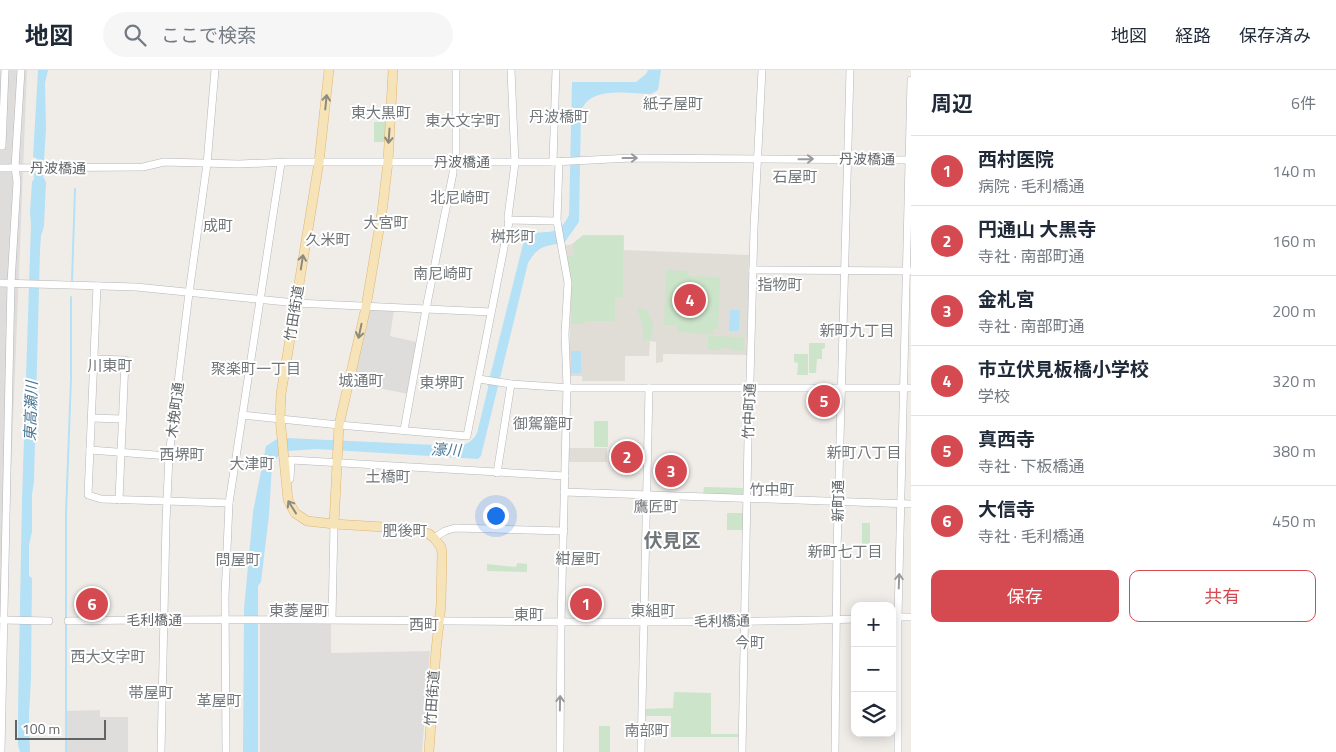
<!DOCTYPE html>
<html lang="ja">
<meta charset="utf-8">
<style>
body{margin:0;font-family:"Titillium Web","Noto Sans JP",sans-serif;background:#f6f6f7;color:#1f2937}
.controls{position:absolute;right:15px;bottom:15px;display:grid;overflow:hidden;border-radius:10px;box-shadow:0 2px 12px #0003}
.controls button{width:45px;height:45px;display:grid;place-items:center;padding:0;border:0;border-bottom:1px solid #e0e1e3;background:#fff;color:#1f2937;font:25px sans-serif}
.scale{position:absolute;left:15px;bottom:12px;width:91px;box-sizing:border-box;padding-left:5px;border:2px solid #606467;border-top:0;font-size:14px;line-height:18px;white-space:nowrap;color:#606467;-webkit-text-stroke:4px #fff;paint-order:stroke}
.you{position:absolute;left:495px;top:445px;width:18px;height:18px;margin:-12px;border:4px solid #fff;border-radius:50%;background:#1a73e8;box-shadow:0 0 0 8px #1a73e833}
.badge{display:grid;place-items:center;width:32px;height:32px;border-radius:50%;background:#d54a50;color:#fff;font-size:16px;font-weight:700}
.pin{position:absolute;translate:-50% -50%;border:2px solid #fff;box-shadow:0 1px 5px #0006}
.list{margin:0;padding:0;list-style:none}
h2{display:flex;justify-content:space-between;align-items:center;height:65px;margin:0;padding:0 20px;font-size:21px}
h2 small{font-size:16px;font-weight:400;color:#747a83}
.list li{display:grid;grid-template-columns:32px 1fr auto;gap:15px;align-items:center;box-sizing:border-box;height:70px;padding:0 20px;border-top:1px solid #e0e1e3}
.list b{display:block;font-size:19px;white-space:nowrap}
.list p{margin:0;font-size:16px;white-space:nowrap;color:#747a83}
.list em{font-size:16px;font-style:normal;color:#747a83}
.actions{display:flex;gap:10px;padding:15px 20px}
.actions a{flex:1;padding:11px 0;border:1px solid #d54a50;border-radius:10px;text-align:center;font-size:18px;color:#d54a50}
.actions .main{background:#d54a50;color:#fff}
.icon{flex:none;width:28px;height:28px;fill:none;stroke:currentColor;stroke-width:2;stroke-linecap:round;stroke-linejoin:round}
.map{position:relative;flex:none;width:911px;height:682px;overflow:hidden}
header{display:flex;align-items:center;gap:30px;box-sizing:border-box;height:70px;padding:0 25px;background:#fff;border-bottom:1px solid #e0e1e3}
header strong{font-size:24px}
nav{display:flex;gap:28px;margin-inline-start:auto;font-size:18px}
.search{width:350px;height:45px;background:#f6f6f7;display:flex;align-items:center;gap:12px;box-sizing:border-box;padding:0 18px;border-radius:28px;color:#747a83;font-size:19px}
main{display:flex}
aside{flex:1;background:#fff}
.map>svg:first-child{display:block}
.industrial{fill:#dfdddb}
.education{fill:#e0ddd7}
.green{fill:#cce4c9}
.water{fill:#b4e1f5}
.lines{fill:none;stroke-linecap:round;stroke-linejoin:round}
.stream{stroke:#b4e1f5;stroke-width:2}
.minor-casing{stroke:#b4b6b9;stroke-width:8}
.major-casing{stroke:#e1b471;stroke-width:10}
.minor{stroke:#fff;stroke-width:7}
.major{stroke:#f6e4b8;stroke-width:9}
.oneway{stroke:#8d8a7f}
.oneway2{stroke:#989a9c}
.labels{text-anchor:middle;stroke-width:4;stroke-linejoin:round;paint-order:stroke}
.street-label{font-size:14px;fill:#606467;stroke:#fff}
.neighbourhood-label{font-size:15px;fill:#717679;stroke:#fff}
.water-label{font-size:15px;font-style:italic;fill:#4a7896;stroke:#fff}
.district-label{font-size:19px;font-weight:bold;fill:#717679;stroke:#fff}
</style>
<header>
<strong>地図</strong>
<div class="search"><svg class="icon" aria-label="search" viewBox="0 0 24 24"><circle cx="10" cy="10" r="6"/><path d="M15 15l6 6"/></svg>ここで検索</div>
<nav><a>地図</a><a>経路</a><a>保存済み</a></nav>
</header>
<main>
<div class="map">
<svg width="911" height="682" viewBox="0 0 911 682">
<rect width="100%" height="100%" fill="#f0ede9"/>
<g class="industrial">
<polygon points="0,0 27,0 0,682"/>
<polygon points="371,239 394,240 390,266 417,272 408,324 378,318 379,313 352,307 366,244"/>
<polygon points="260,553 331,553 331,583 430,581 422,682 260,682"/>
<polygon points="100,640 100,647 128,647 128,682 67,682 66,641"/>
</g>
<g class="education">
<polygon points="583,165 624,165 624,180 749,185 747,285 663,284 663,292 656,293 656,272 650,271 649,286 625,286 625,311 582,311 582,306 569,306 571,214 564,176 572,174"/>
<rect x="568" y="378" width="39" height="14"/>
</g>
<g class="green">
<polygon points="374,52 388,52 387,72 374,72"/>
<polygon points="583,166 623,166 623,227 615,227 615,251 586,251 582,254 571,254 571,214 567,186 574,185 573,174"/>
<polygon points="666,200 688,201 688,206 720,207 718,259 713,259 713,264 677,262 677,255 664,255"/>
<path d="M 637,237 L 647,240 L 653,254 L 652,267 L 649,270 L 644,271 L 643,268 C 646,256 639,248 637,237 Z"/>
<polygon points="708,266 744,267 744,281 730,280 729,278 721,278 721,280 708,280"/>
<polygon points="809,273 825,273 825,278 822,279 822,289 817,289 816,303 809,303"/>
<polygon points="794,284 808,284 808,305 797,305 798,293 794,292"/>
<rect x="594" y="351" width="14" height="26"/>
<polygon points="609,380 625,381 625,394 609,394"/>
<polygon points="704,417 745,418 744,423 742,426 703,425"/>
<rect x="727" y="443" width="16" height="17"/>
<rect x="862" y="453" width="8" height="22"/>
<polygon points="517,493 527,494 527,502 487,501 487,494 516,497"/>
<polygon points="674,622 711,623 711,664 739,664 739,667 671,667 671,646 644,646 644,639 673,638"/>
<rect x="599" y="656" width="11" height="26"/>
</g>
<g class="water">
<polygon points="38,0 48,0 45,13 46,59 43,106 46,112 44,156 41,166 40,180 34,411 32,425 32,462 29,475 29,506 32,508 31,608 29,645 30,682 20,682 18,675 18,640 22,429 31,154 30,143 32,112 34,109 34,93 37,90 36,88 33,87"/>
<path d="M 648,0 L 661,0 L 658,20 L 651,24 C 629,24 589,15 581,42 L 579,152 L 564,173 C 545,176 539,175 528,193 L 481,386 L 478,389 L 317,379 L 288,381 L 279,385 L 272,395 L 269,445 L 261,512 L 258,516 L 258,682 L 243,682 L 244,539 L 253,442 L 266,376 L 277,369 L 287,368 L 457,376 C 467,375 473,371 477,363 L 488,318 L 487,308 L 490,306 L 525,166 C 542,157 557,171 569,145 L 572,12 L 636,12 L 646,4 Z"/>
<polygon points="730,240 740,240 739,261 729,261"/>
<rect x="571" y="281" width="10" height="22"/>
</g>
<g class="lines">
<g class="stream">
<polyline points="72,211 75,119"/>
<polyline points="66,682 66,444 71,308 71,227"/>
</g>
<g class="minor-casing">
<g id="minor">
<polyline points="0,76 2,76 5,0"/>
<polyline points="456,91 456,0"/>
<polyline points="559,91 557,151 568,213 565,264 567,316 561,552 560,682"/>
<polyline points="553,92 556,0"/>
<polyline points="0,98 143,97 164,92 239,94 288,92 553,92 631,88 911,90"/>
<polyline points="508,150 557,151"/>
<polyline points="753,200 911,201"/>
<polyline points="0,213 136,217 296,233 491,242"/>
<polyline points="97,216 88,425 101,429 229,433"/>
<polyline points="94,289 125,290 119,430"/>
<polyline points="479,309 511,314 572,318 911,318"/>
<polyline points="242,345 339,355 467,366 509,152 508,147 515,93 511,0"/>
<polyline points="92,348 122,349"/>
<polyline points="404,360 426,239 453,103 453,91"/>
<polyline points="90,380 169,386"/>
<polyline points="497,403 511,314"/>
<polyline points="286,412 290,409 291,390 565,406"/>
<polyline points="564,422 911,434"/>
<polyline points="434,468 445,461 455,458 564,461"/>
<polyline points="892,547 911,547"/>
<polyline points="332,549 334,454"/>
<polyline points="3,550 49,551"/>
<path d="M 68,551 C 330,546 592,557 855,549"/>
<polyline points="1,682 11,213 17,112 15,97 21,0"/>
<polyline points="161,682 166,452 169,386 189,223 207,94 215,0"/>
<polyline points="226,682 225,526 229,433 281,93"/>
<polyline points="641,682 649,318"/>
<polyline points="742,682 749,317 750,310 754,158 762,0"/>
<polyline points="835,682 837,481 850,0"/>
<polyline points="898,682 898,547 911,10"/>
</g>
</g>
<g class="major-casing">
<g id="major">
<polyline points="329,0 319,92 281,324 280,348 288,430 295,443 307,451 334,454 416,459 429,464 434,468 441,477 442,483 441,535 436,580 429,682"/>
<polyline points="334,454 339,355 366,237 382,142 388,92 393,0"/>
</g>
</g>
<use href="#minor" class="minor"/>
<use href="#major" class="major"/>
</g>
<defs><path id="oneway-shaft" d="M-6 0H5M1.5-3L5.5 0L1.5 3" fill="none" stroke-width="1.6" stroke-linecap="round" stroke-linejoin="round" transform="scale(1.25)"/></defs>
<g class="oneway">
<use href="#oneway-shaft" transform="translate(326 32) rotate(-84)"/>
<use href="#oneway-shaft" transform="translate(389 66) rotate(94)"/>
<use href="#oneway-shaft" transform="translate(302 192) rotate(-81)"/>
<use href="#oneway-shaft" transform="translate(360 261) rotate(102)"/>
<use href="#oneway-shaft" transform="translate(292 437) rotate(-122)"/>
</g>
<g class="oneway2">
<use href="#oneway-shaft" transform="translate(630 88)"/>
<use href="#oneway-shaft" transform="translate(806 89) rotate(-1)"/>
<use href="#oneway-shaft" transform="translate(899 511) rotate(-88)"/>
<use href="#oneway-shaft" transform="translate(560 633) rotate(-89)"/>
</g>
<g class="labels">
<g class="street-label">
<text transform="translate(867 89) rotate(1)" y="5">丹波橋通</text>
<text x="462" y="97">丹波橋通</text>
<text transform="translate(58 98) rotate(1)" y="5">丹波橋通</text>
<text transform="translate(294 243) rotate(-81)" y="5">竹田街道</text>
<text transform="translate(175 340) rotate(-83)" y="5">木挽町通</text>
<text transform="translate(749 341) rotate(-88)" y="5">竹中町通</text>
<text transform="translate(838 431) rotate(-89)" y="5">新町通</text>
<text x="154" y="555">毛利橋通</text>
<text transform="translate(722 551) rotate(-1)" y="5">毛利橋通</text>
<text transform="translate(432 628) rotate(-86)" y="5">竹田街道</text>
</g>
<g class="neighbourhood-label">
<text x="673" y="39">紙子屋町</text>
<text x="381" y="48">東大黒町</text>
<text x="559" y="52">丹波橋町</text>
<text x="463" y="56">東大文字町</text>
<text x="795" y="112">石屋町</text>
<text x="460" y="133">北尼崎町</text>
<text x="386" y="158">大宮町</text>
<text x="218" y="161">成町</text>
<text x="513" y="172">桝形町</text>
<text x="328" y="175">久米町</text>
<text x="443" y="209">南尼崎町</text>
<text x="780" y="220">指物町</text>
<text x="857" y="266">新町九丁目</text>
<text x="110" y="301">川東町</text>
<text x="256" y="304">聚楽町一丁目</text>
<text x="361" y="316">城通町</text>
<text x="442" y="318">東堺町</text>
<text x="543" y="359">御駕籠町</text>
<text x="864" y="388">新町八丁目</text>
<text x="182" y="390">西堺町</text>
<text x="252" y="399">大津町</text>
<text x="388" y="412">土橋町</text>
<text x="772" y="425">竹中町</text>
<text x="656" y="442">鷹匠町</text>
<text x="405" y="466">肥後町</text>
<text x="845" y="487">新町七丁目</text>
<text x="578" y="494">紺屋町</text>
<text x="238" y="495">問屋町</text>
<text x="299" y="546">東菱屋町</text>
<text x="653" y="546">東組町</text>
<text x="529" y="550">東町</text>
<text x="424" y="560">西町</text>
<text x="750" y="578">今町</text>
<text x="108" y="592">西大文字町</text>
<text x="151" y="628">帯屋町</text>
<text x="219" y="636">革屋町</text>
<text x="647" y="666">南部町</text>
</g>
<g class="water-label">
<text transform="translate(31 341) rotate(-88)" y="5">東高瀬川</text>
<text transform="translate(446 380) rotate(2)" y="5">濠川</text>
</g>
<g class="district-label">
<text x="672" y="477">伏見区</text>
</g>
</g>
</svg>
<div class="controls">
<button>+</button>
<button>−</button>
<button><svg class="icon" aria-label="layers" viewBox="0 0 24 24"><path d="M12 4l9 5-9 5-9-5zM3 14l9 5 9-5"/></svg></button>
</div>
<div class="scale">100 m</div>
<div class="you"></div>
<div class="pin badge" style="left:586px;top:534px">1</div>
<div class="pin badge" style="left:627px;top:387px">2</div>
<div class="pin badge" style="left:671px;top:401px">3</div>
<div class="pin badge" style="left:690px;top:230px">4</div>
<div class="pin badge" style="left:824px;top:331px">5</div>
<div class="pin badge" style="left:92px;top:534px">6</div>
</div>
<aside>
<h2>周辺<small>6件</small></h2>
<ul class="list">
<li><span class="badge">1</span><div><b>西村医院</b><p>病院 · 毛利橋通</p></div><em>140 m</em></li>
<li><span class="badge">2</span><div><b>円通山 大黒寺</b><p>寺社 · 南部町通</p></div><em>160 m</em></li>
<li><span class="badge">3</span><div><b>金札宮</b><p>寺社 · 南部町通</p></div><em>200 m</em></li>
<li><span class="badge">4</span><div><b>市立伏見板橋小学校</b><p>学校</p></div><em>320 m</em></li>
<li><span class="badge">5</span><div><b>真西寺</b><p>寺社 · 下板橋通</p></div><em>380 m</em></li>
<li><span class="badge">6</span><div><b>大信寺</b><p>寺社 · 毛利橋通</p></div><em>450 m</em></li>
</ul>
<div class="actions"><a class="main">保存</a><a>共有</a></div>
</aside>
</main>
